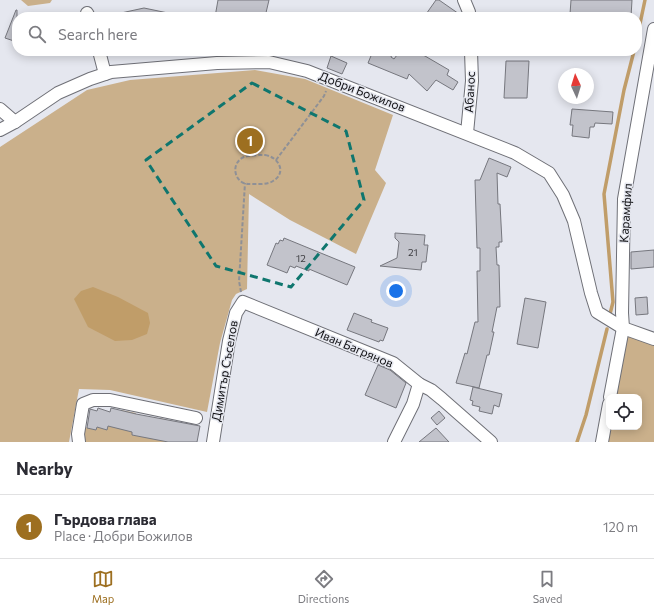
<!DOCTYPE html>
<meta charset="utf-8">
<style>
body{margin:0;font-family:Commissioner,sans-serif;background:#f7f7f7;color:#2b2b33}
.controls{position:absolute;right:12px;bottom:12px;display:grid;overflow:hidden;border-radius:8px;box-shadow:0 2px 10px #0003}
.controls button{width:36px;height:36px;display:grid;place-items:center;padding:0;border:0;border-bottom:1px solid #e1e1e2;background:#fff;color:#2b2b33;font:20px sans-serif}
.compass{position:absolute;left:558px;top:68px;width:36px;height:36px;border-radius:50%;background:#fff;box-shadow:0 2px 10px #0003;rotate:356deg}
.you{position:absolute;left:396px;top:291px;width:14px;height:14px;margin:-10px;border:3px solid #fff;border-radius:50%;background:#1a73e8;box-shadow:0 0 0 6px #1a73e833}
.badge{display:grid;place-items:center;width:26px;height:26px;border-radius:50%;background:#9d6f20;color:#fff;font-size:13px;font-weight:700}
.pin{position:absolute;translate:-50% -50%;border:2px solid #fff;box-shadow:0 1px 4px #0006}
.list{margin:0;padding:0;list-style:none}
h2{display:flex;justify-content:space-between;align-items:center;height:52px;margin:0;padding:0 16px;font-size:17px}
h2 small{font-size:13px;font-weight:400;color:#7c7c81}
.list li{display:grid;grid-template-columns:26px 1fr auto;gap:12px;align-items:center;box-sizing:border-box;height:64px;padding:0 16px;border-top:1px solid #e1e1e2}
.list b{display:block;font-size:15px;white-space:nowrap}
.list p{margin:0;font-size:13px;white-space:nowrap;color:#7c7c81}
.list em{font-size:13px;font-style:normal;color:#7c7c81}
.icon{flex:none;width:22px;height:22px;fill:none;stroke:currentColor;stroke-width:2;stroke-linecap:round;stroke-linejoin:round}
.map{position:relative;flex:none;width:654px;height:442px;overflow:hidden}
.search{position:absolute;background:#fff;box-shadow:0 2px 10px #0003;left:12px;right:12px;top:12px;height:44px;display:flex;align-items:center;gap:10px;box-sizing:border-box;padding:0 14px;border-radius:16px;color:#7c7c81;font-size:15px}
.sheet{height:116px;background:#fff}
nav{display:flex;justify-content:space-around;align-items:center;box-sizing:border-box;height:56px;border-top:1px solid #e1e1e2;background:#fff;font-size:11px;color:#7c7c81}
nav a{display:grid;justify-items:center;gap:2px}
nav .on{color:#9d6f20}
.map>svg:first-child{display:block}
.green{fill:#cab08b}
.water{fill:#c09d69}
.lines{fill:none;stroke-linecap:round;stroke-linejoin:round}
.stream{stroke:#c09d69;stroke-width:3.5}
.building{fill:#c2c3cb;stroke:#76777e}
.minor-casing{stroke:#6f7077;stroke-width:14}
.path{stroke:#8f9096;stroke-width:2;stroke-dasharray:4 2;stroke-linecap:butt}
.minor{stroke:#fff;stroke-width:12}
.marked{fill:none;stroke:#0f766e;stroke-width:3;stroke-dasharray:8 5;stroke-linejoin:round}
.labels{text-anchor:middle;stroke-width:3;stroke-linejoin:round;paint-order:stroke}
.number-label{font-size:10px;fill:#3c3c40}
.street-label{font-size:12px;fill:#0f0f12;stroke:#e5e7ef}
</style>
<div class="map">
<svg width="654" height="442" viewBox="0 0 654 442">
<rect width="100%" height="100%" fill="#e5e7ef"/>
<g class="green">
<polygon points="21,0 52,0 50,3 28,6"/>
<polygon points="255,70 305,79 393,115 375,170 386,183 356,254 290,220 249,194 247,289 236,294 232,300 220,343 207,412 110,390 79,389 69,442 0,442 0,147 87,90 130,80"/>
<polygon points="623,328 654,339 654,442 602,442 609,427 639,427 639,397 610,397"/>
<polygon points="121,410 136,413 132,435 156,439 160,418 176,422 172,442 84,442 83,438 84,427 96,430 97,427 107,430 108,426 117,428"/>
</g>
<polygon class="water" points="93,287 118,297 148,313 150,323 147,334 132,340 115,341 88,327 74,299 81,291"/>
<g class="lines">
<g class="stream">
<polyline points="637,38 645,0"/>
<polyline points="610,314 613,302 604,194 624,90 634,51"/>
<polyline points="577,442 586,415 607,329"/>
</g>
</g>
<g class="building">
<polygon points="218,0 269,0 265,17 215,17"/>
<polygon points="436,0 439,0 462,16 462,17 424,17"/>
<polygon points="571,0 632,0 631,17 574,17 574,15 570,14"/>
<polygon points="144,8 168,13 167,17 121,17 121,13"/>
<polygon points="16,10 17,10 17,42 5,38"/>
<polygon points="373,51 393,51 391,57 394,59 400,51 413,51 425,56 449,70 447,75 458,82 453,90 436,80 427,91 409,74 407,79 368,63"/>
<polygon points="331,56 347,63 342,74 327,68"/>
<polygon points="506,61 529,61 527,98 504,98"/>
<polygon points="572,109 613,112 612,124 595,123 594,127 590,127 589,138 572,136 573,125 570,125"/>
<polygon points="489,158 511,167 507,177 497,173 498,204 500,204 502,242 499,242 499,247 496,247 497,265 499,265 500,307 497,307 492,332 494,332 489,355 487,355 479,388 456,383 465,353 467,354 475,322 478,322 477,271 480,271 480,248 477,248 475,180 480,180"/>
<polygon points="395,233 425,235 424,245 428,245 426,262 422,262 421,270 380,266 397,258 399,242 395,238"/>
<polygon points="284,238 355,267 347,285 309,269 309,271 296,266 295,268 290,266 287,273 267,265 276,243 278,244 280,240 283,241"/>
<polygon points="654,250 654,267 631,269 631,252"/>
<polygon points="647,297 648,314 636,315 635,298"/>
<polygon points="525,298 546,302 538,348 517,344"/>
<polygon points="354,313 372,320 371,322 388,328 383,341 380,340 379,342 347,330"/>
<polygon points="378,365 390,370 406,383 396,408 365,395"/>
<polygon points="473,387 502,394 499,407 494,405 492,414 479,411 480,407 472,405 473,401 470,400"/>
<polygon points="98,408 110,412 111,408 136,414 200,426 197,442 168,442 132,435 132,432 108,426 107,430 97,427 96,430 87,428 90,409 97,411"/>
<polygon points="439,411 445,418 437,425 431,418"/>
<polygon points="436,428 449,442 419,442"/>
</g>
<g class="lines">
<g class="minor-casing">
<g id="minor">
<polyline points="464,0 469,12 469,17"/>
<polyline points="87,13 89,17"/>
<polyline points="99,51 105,74"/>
<polyline points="0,109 15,122"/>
<polyline points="0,130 15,122 58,93 90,79 111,72 217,63 269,62 307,71 515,153 549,173 563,195 574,221 591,293 597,312 623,328 654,339"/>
<polyline points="467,133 472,81 471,51"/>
<polyline points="610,397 623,328 622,313 624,199 654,29"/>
<polyline points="79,442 78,434 83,404 93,400 110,400 196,418"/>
<polyline points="213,442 229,341 236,313 243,302 393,363 419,384 431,390 442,399 491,442"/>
<polyline points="394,442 413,404 419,384"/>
<polyline points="602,442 609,404"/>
</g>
</g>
<g class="path">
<path d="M 265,155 C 279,157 287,173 273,181 C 267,185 255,184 248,184 C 234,183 230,163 244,157 C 250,155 259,155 265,155 Z"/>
<polyline points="276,160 324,96 326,91"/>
<polyline points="241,292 239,281 245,183"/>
</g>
<use href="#minor" class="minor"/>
</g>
<path class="marked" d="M 252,83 L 346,131 L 364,200 L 291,287 L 216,266 L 146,160 Z"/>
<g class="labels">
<g class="number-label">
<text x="413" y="256">21</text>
<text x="301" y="262">12</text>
</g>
<g class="street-label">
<text transform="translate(362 92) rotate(21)" y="4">Добри Божилов</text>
<text transform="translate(470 92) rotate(-87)" y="4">Абанос</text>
<text transform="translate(626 213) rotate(-86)" y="4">Карамфил</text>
<text transform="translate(354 348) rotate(23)" y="4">Иван Багрянов</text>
<text transform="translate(225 371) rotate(-80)" y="4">Димитър Съселов</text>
</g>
</g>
</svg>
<div class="controls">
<button><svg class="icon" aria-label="locate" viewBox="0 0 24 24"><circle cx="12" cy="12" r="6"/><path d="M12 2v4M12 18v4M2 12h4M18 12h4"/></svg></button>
</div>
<svg class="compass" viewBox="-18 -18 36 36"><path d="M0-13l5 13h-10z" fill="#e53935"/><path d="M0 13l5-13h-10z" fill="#7c7c81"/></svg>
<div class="you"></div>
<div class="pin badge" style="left:250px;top:141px">1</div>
<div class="search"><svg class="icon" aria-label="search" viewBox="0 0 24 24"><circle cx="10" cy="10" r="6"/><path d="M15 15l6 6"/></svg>Search here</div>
</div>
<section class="sheet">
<h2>Nearby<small></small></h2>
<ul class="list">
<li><span class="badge">1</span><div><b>Гърдова глава</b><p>Place · Добри Божилов</p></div><em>120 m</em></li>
</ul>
</section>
<nav>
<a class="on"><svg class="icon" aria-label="map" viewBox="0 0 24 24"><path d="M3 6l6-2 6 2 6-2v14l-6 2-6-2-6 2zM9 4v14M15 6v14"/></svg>Map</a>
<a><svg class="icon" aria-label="directions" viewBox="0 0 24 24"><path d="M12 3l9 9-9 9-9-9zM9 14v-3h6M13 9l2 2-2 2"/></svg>Directions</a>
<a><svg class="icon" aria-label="saved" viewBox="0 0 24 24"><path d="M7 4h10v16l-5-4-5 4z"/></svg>Saved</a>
</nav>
